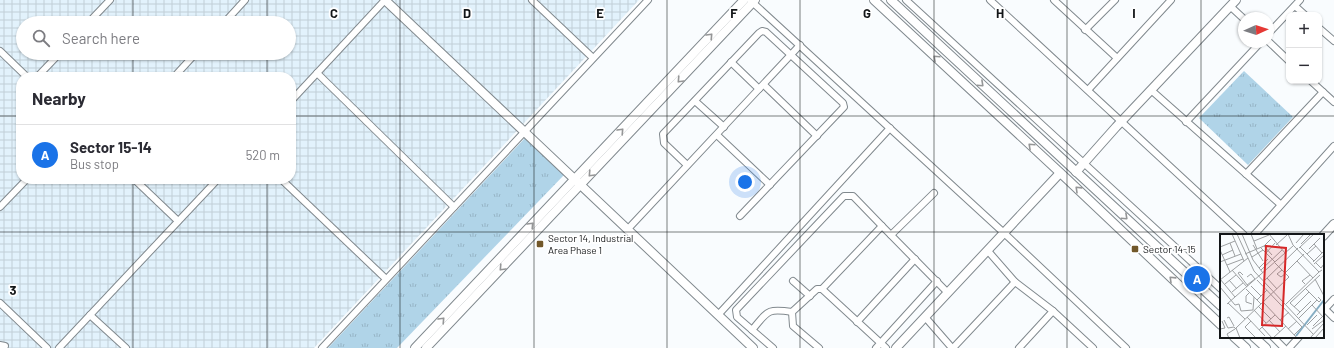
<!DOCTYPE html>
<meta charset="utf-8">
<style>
body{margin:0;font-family:Barlow,sans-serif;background:#f7f7f7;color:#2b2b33}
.controls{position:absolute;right:12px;top:12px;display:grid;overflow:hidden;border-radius:8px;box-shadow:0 1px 3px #0004}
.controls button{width:36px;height:36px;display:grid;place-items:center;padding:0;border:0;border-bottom:1px solid #e1e1e2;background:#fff;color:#2b2b33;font:20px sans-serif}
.compass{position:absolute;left:1238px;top:12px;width:36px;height:36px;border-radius:50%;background:#fff;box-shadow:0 1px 3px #0004;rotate:87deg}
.you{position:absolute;left:745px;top:182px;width:14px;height:14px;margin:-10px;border:3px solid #fff;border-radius:50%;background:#1a73e8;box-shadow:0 0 0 6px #1a73e833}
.badge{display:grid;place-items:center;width:26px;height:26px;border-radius:50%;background:#1a73e8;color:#fff;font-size:13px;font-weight:700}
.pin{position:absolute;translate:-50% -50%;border:2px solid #fff;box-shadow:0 1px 4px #0006}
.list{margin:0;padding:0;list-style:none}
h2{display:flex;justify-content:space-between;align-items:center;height:52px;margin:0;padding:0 16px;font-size:17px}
h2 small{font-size:13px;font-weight:400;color:#7c7c81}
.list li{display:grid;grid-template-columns:26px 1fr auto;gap:12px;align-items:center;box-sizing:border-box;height:60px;padding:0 16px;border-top:1px solid #e1e1e2}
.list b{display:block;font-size:15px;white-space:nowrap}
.list p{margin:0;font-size:13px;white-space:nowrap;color:#7c7c81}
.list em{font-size:13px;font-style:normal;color:#7c7c81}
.icon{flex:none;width:22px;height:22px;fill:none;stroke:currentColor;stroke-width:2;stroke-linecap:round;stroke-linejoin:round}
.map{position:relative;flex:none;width:1334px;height:348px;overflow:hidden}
.search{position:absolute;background:#fff;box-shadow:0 1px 3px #0004;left:16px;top:16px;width:280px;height:44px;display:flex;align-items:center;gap:10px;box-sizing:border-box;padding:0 14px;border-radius:22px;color:#7c7c81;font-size:15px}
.panel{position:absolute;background:#fff;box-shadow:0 1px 3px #0004;left:16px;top:72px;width:280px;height:112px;border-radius:16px}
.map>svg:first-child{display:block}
.industrial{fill:url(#industrial-grid);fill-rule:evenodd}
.grass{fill:url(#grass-tufts)}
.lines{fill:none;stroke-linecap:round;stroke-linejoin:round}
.street-casing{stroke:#81898e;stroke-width:8}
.secondary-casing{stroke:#81898e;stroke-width:10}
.street{stroke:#fff;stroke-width:6}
.secondary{stroke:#fff;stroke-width:8}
.oneway{stroke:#959697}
.grid{fill:none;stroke:#131618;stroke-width:1;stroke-opacity:0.55}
.poi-dot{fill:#72582a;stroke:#fff;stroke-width:1.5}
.labels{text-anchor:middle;stroke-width:3.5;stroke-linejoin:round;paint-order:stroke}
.poi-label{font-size:10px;fill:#131618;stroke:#fff;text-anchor:start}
.inset-river{fill:none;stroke:#85adc3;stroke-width:2}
.inset-road{fill:none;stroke:#9da0a2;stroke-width:1}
.view{fill:#d62828;fill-opacity:0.15;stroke:#d62828;stroke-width:2}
.inset-edge{fill:none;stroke:#131618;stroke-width:2}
.grid-label{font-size:13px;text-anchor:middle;font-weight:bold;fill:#131618;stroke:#fff;stroke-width:3.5;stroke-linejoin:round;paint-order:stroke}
</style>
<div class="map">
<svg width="1334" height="348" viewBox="0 0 1334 348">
<defs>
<pattern id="industrial-grid" width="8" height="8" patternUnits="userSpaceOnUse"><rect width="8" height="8" fill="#e2f2fc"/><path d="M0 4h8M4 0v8" fill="none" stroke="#c1cfd7"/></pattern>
<pattern id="grass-tufts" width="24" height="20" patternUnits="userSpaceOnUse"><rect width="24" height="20" fill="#b0d4e8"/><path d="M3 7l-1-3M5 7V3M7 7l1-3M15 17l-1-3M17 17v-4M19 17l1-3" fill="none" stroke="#96b5c6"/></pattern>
</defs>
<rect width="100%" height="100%" fill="#f9fcfe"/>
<path class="industrial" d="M 0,0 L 639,0 L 314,348 L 0,348 ZM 23,23 L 289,23 L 289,53 L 23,53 ZM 21,77 L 291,77 L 291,179 L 21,179 Z"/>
<g class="grass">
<polygon points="1244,71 1293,117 1248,165 1199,118"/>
<polygon points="525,138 564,175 397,348 328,348"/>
</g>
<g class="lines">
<g class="street-casing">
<g id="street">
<polyline points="532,0 593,58"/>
<polyline points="750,0 1004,233 1126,348"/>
<polyline points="906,0 1221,289"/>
<polyline points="990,0 1244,235"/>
<polyline points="1054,0 1117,58"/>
<polyline points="1230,6 1244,19"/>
<polyline points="1295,6 1305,15"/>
<polyline points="88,23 110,0"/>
<polyline points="224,23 245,0"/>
<polyline points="1319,28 1334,41"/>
<polyline points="1085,30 1115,0"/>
<polyline points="1268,34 1300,0"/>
<polyline points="1268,41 1289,61"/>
<polyline points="0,51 27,77"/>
<polyline points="731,62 759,89"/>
<polyline points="317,73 454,207"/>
<polyline points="37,77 60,53"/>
<polyline points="174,77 196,53"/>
<polyline points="1311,81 1334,102"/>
<polyline points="764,85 817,136"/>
<polyline points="1088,90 1171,0"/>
<polyline points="1151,90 1280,204"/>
<polyline points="291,101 385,0"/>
<polyline points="695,101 724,127"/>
<polyline points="1186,122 1261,42"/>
<polyline points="717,135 770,185"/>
<polyline points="687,165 664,143 663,134 759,33 762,31 766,32 843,103 844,107 740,216"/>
<polyline points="1246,174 1323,92"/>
<polyline points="134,179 178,221"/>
<polyline points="281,179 386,279"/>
<polyline points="0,207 27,179"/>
<polyline points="627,230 800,45"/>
<polyline points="891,235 934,193"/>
<polyline points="1254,235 1334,146"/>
<polyline points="988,251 1015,282 1053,311 1093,348"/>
<polyline points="793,281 810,296"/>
<polyline points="0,303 47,348"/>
<polyline points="1325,309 1334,318"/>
<polyline points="1323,311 1334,299"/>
<polyline points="90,315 126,348"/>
<polyline points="718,315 890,128"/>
<polyline points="925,317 952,348"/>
<polyline points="857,322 915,259"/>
<path d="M 752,330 C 768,311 767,308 792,312"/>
<polyline points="1273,337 1284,348"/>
<polyline points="0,345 5,346"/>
<polyline points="59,348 218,179"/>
<polyline points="322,348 648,0"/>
<polyline points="773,348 737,317 736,310 844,196 853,196 882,226"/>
<polyline points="819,348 793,326 792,312 817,289 822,289"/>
<polyline points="876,348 937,281"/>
<polyline points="886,348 822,289 882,226 948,293"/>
<polyline points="953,348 1015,282"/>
<polyline points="1019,348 1053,311"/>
<polyline points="1289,348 1299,337"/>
</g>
</g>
<g class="secondary-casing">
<g id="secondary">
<polyline points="385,0 753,348"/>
<polyline points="874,0 1068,180 1221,325"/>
<polyline points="891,0 1221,306"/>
<polyline points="1076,172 1116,127 1236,0"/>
<polyline points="1323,236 1334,224"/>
<polyline points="1234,337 1246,348"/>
<polyline points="1254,337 1266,348"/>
<polyline points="415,348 744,0"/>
<polyline points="426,348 755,0"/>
<polyline points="896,348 1060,173"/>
</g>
</g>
<use href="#street" class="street"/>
<use href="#secondary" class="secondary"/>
</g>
<defs><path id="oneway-chevron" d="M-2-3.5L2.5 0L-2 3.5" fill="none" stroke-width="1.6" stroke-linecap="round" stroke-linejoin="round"/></defs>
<g class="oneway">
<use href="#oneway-chevron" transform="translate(710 36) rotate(-47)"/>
<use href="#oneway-chevron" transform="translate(936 58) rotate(-137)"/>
<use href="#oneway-chevron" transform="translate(680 80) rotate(133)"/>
<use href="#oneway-chevron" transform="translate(981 84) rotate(43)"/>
<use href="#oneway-chevron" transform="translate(621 131) rotate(-47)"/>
<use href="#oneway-chevron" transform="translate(1031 146) rotate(-137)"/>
<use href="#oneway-chevron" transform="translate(591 174) rotate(133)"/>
<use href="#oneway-chevron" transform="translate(1078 189) rotate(-136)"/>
<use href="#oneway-chevron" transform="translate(1125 217) rotate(43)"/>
<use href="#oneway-chevron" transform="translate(531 225) rotate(-47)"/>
<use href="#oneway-chevron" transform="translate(502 268) rotate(133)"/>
<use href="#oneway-chevron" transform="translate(1172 279) rotate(-136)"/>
<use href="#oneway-chevron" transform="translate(442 320) rotate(-47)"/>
</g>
<path class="grid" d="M 133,0 L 133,23M 267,0 L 267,23M 400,0 L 400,348M 534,0 L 534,348M 667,0 L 667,348M 800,0 L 800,348M 934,0 L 934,348M 1067,0 L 1067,348M 1201,0 L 1201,348M 133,53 L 133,77M 267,53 L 267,77M 0,116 L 21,116M 291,116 L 1334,116M 133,179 L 133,348M 267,179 L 267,348M 0,232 L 1334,232"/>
<g class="poi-dot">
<rect x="536" y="240" width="8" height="8" rx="2"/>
<rect x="1131" y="245" width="8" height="8" rx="2"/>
</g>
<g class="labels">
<g class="poi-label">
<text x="548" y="242">Sector 14, Industrial<tspan x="548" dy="12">Area Phase 1</tspan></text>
<text x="1143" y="253">Sector 14-15</text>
</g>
</g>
<g transform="translate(1220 234)">
<rect width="104" height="104" fill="#f9fcfe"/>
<path class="inset-river" d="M 76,102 L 104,66"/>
<path class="inset-road" d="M 12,0 L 24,27M 17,0 L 34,37 L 93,100M 22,0 L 33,26 L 43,39M 31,0 L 37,15M 49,0 L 65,19M 68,0 L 73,11 L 99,38 L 102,36M 34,7 L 49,1M 10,9 L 15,22M 76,9 L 84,0M 81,10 L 91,0M 94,10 L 102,19M 33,11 L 43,27M 56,11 L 67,1M 44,12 L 52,21M 0,13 L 15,7M 80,13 L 94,27M 41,14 L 55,28M 79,14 L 94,0M 89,15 L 100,4M 0,16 L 10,38M 46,19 L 55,9M 25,20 L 44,12 L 51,5M 87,20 L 96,12M 2,21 L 13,16M 32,23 L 43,16M 77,27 L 93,44M 0,28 L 21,20M 93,28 L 104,17M 96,29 L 101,34 L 104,30M 94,30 L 104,21M 7,31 L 23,25M 39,34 L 48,25M 12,36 L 27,53M 41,36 L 62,16M 62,36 L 57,40 L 61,43 L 65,40M 65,39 L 84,20M 23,41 L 20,38 L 18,39 L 28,52M 27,43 L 31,40 L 35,45 L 27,51M 47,44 L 57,55M 0,45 L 15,63M 95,45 L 104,62M 0,46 L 28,24M 9,46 L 17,55M 37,46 L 82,93 L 74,101M 44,47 L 78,14M 5,50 L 16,41M 85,50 L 82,47 L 90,41M 31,52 L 41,62M 0,53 L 15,71 L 19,70 L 21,77 L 33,76 L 34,63M 85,54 L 99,68 L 101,66 L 98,63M 26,55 L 41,70M 12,58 L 23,49M 30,58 L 26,62 L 26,68 L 32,70M 37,66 L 47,56M 43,68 L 77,104M 8,69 L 25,85M 7,70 L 73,12M 66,70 L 99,38M 92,71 L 104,84M 38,72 L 51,85M 74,73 L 89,58M 34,76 L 46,89M 80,78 L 70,69 L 100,41M 77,81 L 91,67M 27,83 L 45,102M 7,84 L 9,83 L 14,92M 79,84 L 97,66M 4,86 L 8,94 L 14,93 L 16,95M 49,86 L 60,98M 60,86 L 69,78M 31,87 L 25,93 L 35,103M 87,91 L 97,81M 93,92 L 104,81M 42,93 L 52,104M 0,95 L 5,94 L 2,87M 68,95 L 77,87M 92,95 L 104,86M 39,96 L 55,81M 9,104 L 7,100 L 15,95M 20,104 L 16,94 L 69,43 L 55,29M 53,104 L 66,92M 90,104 L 104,89M 95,104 L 104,94"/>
<path class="view" d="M 46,12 L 66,14 L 62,92 L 42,91 Z"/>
<rect width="104" height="104" class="inset-edge"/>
</g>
<g class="grid-label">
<text x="334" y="18">C</text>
<text x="467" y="18">D</text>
<text x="600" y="18">E</text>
<text x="734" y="18">F</text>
<text x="867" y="18">G</text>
<text x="1000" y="18">H</text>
<text x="1134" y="18">I</text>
<text x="13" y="295">3</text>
</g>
</svg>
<div class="controls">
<button>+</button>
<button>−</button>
</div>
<svg class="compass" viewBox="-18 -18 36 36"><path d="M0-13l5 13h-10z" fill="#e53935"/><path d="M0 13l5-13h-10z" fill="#7c7c81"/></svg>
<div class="you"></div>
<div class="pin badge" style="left:1197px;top:279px">A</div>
<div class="search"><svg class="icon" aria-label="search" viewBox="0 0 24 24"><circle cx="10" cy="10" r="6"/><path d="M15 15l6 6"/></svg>Search here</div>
<section class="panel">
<h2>Nearby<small></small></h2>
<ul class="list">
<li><span class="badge">A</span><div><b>Sector 15-14</b><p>Bus stop</p></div><em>520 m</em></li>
</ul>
</section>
</div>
